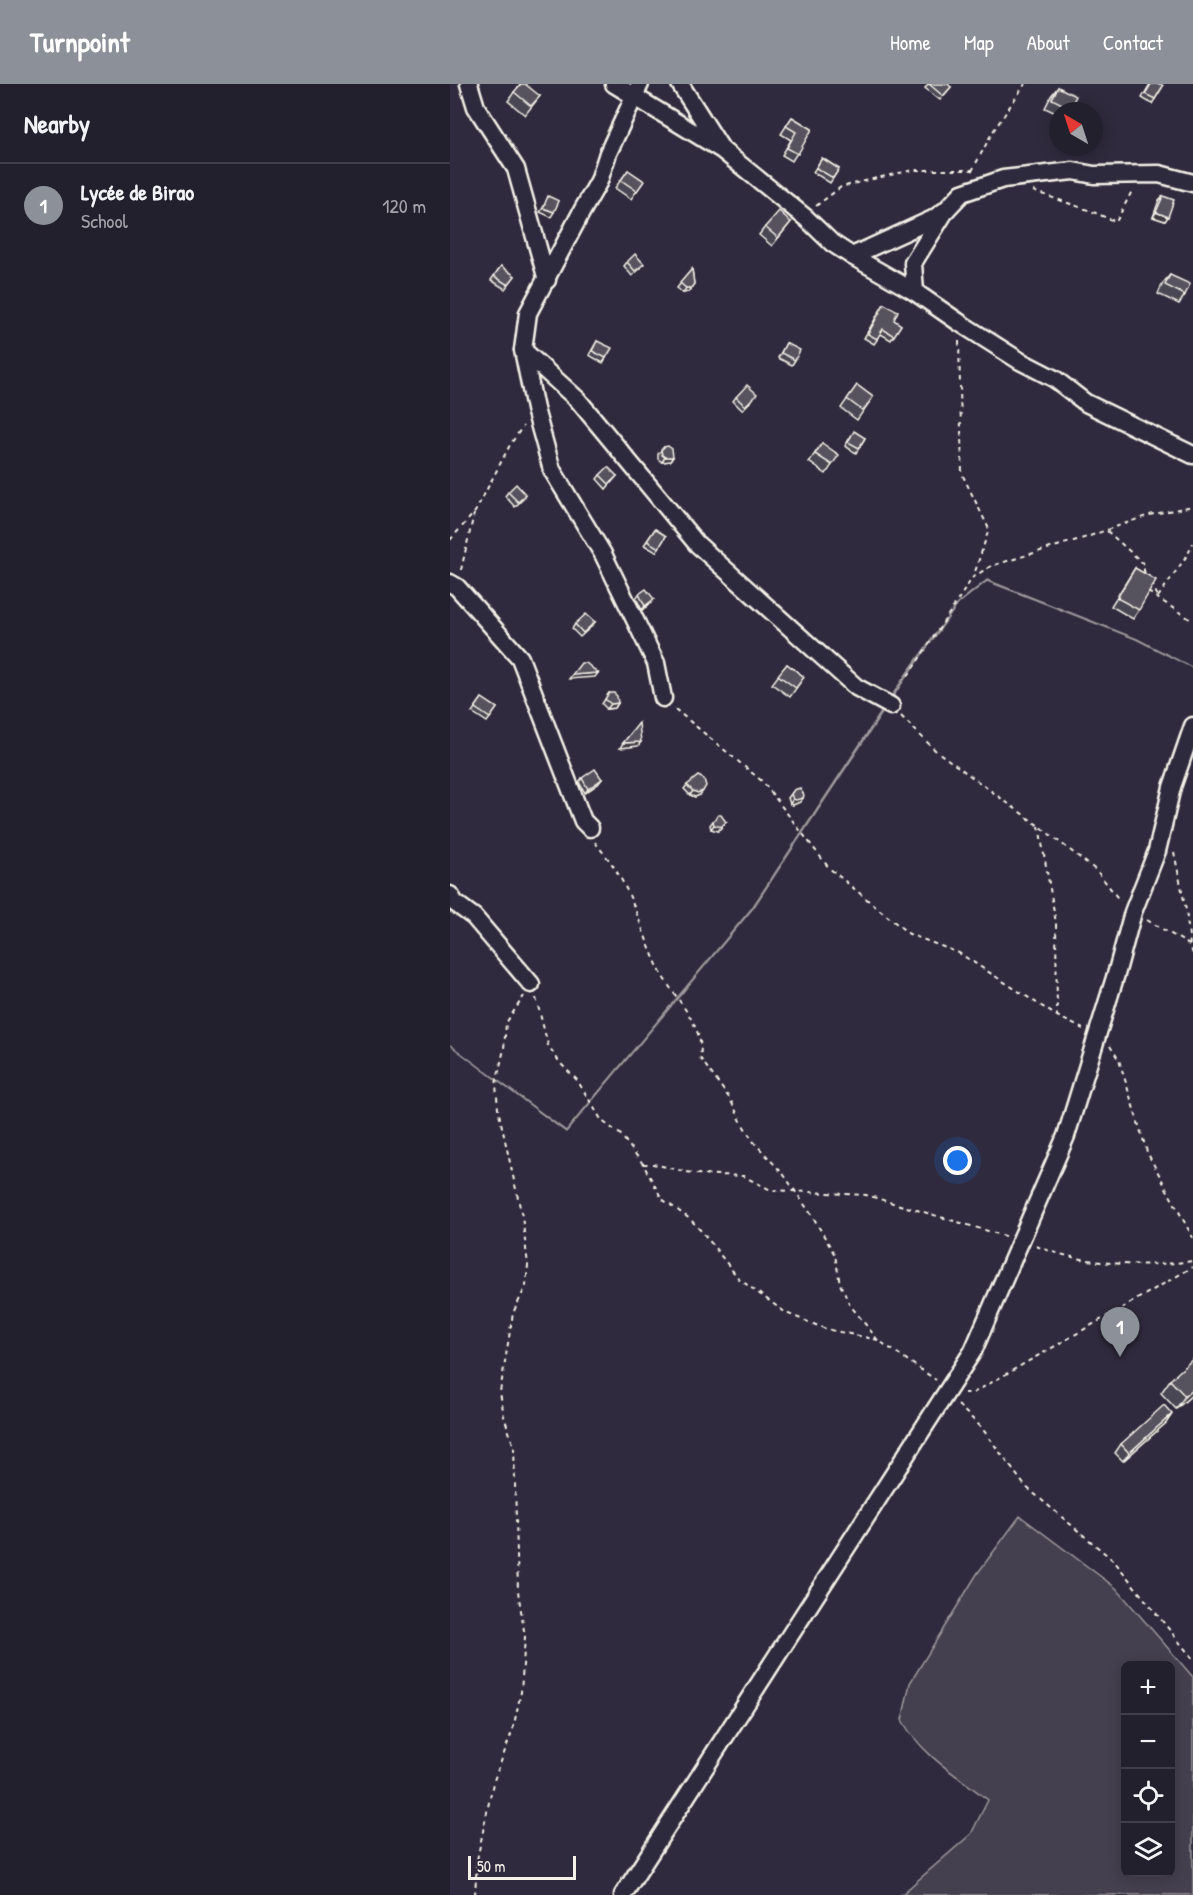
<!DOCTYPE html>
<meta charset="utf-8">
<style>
body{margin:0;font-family:"Patrick Hand",sans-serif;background:#2f2d3a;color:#f1f3f6}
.controls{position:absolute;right:18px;bottom:18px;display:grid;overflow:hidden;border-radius:9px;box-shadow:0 3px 15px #0003}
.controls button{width:54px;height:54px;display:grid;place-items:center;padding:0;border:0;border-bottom:2px solid #403e4a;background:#23202e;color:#f1f3f6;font:30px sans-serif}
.compass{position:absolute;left:599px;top:18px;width:54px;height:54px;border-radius:50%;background:#23202e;box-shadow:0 3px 15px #0003;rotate:321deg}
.scale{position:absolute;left:18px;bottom:15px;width:108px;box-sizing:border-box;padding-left:6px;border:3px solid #f4f1e8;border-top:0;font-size:16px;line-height:21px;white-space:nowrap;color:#f4f1e8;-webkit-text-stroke:4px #2f2a3d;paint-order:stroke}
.you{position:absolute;left:508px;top:1077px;width:21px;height:21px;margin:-15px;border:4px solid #fff;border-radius:50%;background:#1a73e8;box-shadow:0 0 0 9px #1a73e833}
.badge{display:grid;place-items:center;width:39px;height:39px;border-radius:50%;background:#8c9099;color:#fff;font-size:20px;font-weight:700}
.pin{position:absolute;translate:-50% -50px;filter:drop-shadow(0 2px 3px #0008)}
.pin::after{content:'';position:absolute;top:32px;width:21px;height:18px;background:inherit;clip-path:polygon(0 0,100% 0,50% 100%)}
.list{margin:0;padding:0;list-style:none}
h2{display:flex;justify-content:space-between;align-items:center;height:78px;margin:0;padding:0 24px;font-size:26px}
h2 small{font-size:20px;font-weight:400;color:#a3a3aa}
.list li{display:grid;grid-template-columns:39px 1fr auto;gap:18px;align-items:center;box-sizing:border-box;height:84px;padding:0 24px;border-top:2px solid #403e4a}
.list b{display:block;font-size:22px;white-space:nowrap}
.list p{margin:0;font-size:20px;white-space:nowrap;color:#a3a3aa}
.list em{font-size:20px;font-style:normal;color:#a3a3aa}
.icon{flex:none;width:33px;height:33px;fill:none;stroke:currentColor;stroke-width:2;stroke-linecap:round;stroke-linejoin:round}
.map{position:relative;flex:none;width:743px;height:1811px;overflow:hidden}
header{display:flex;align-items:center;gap:36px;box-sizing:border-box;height:84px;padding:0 30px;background:#8c9099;color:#fff}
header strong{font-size:28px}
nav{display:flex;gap:33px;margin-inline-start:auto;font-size:21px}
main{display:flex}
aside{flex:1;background:#23202e}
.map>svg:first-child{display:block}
.green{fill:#454050;stroke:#9c989c;stroke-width:1.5;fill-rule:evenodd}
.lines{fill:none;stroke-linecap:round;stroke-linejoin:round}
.minor-casing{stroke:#f4f1e8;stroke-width:21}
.path{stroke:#f4f1e8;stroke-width:2;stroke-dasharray:4.5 4.5;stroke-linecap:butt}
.minor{stroke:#2f2a3d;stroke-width:16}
.wall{fill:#4a4752;stroke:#f4f1e8;stroke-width:1.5}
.shaded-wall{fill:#3c3942;stroke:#f4f1e8;stroke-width:1.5}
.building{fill:#56525f;stroke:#f4f1e8;stroke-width:1.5}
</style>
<header>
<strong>Turnpoint</strong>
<nav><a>Home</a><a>Map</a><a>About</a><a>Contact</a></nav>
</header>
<main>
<aside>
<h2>Nearby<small></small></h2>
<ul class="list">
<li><span class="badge">1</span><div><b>Lycée de Birao</b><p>School</p></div><em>120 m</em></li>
</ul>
</aside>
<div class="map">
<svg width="743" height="1811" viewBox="0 0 743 1811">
<rect width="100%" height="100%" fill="#2f2a3d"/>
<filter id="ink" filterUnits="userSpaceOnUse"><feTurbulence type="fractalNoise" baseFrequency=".0167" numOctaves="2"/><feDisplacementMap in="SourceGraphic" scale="12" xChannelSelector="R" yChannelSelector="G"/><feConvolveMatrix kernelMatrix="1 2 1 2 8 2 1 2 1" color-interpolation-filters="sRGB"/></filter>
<g filter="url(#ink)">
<g class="green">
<polygon points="537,496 687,555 743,584 686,555 537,497 508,520 456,593 303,824 116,1048 0,961 116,1047 302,824 455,592 508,519"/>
<path d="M 570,1432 L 666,1504 L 743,1593 L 743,1811 L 451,1811 L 521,1750 L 538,1716 C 507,1691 472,1672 452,1636 L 460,1599 L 527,1490 ZM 676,1582 L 720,1582 L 720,1788 L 676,1788 Z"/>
</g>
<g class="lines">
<g class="minor-casing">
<g id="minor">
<polyline points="19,0 26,23 66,85 97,196"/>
<polyline points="164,0 272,66 356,134 382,159 402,172 465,208 510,239 570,277 605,295 636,319 743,371"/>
<polyline points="190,0 158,69 149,97 132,127 78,229 73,266 85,325 102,386 153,470 206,579 213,614"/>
<polyline points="230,0 270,63"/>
<polyline points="402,172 483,135 493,128"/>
<polyline points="465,208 463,179 496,126 512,109 553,95 623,87 644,91 709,90 743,99"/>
<polyline points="73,266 128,316 247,460 406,603 441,622"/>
<polyline points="0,499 7,503 70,574 133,737 140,744"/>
<polyline points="0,811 5,819 24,833 81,900"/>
<polyline points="173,1811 523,1267 616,1052 667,887 683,828 707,767 722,703 743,642"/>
</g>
</g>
<g class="path">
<polyline points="522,87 542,49 575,0"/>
<polyline points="583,107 641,127 666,138 682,107"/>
<polyline points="366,122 391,103 427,94 463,86 523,86"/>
<polyline points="509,257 512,390 539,445 524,491"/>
<polyline points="657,447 694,480 694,487 698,492"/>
<polyline points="0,456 25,428 60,361 73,342"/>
<polyline points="11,486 24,430"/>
<polyline points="702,499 708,513"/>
<polyline points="698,508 743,537"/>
<polyline points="708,513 738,470 743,459"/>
<polyline points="458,592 523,493 541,482 637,453 699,431 743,422"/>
<polyline points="225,625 313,698 379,784 459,850 509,869 607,932 633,945"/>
<polyline points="451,632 485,666 589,742 647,787 670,817"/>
<polyline points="589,742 606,839 607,932"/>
<path d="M 145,758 C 152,768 161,777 167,788 C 186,819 194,856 211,889 C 225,915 256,943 250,974 L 280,1015 L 293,1041 L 303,1057 L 334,1091 L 363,1133 L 385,1171 L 390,1200 L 400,1221 L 427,1255"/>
<polyline points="724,768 736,826 740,861 743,870"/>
<polyline points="697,836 743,863"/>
<polyline points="86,914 98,961 110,979 127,996 152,1037 170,1050 193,1080 212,1115 240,1135 254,1150 289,1195 336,1229 376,1245 428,1256 486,1296"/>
<polyline points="660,962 669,976 697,1068 743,1154"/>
<polyline points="193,1080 203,1080 246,1090 293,1092 321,1106 416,1111 555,1152"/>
<path d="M 586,1162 C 635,1181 691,1184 743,1177"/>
<polyline points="514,1309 523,1309 743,1183"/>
<polyline points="508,1321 531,1343 575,1402 664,1477 743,1575"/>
<polyline points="25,1811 27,1776 43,1699 63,1645 71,1608 75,1553 68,1507 64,1363 54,1332 50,1308 63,1229 76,1202 78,1181 72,1132 48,1025 46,1000 54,965 56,939 74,912"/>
</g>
<use href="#minor" class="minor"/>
</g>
<g class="wall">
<polygon points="478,0 501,3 490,16 475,4"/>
<polygon points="700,0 713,2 702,20 692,14"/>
<polygon points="608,3 620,24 618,27 608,27 608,30 595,24 601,12"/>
<polygon points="64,8 90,12 75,31 58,17"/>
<polygon points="342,33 362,45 342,77 332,71 341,56 331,50"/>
<polygon points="372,74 389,85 380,99 363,88"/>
<polygon points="178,86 194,97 181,115 165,104"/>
<polygon points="713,112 715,137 703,133 709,116"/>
<polygon points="341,138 322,162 309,151 315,143"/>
<polygon points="177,178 191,184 182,192 174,182"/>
<polygon points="51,182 65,192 55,205 41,196"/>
<polygon points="242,185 244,200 238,208 233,209 227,204"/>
<polygon points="720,191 735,211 729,220 708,210 713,199"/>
<polygon points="434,220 444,236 451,241 441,256 431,250 424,260 414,254"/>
<polygon points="147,257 156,274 153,279 139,271"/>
<polygon points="336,259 345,276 342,281 328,274"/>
<polygon points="407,301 423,313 407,336 391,324"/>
<polygon points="286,313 303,315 292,326 283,317"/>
<polygon points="401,352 415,354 406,369 395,362"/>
<polygon points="372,359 382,381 376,390 359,378"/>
<polygon points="214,363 223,373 220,377 212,378 208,375 208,370"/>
<polygon points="150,391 167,392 156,405 147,395"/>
<polygon points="58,408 76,411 73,415 65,423 55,412"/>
<polygon points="205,445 216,452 206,468 194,461"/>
<polygon points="685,484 689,526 683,535 661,522"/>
<polygon points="189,510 201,519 192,526 186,514"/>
<polygon points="145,538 141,543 130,553 122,545 125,540"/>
<polygon points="337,580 354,593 340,613 322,600"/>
<polygon points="159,609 168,619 165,624 157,625 152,620"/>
<polygon points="32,614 47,624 37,638 22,628"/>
<polygon points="132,694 152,695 148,700 135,709 129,698"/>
<polygon points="237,701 250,711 245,713 240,711 234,705"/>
<polygon points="344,706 353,714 350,718 343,721 340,720 338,714"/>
<polygon points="263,737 276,738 268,747 261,745 260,741"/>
<polygon points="720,1296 743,1310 726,1325 711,1309"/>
<polygon points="722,1330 716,1339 673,1377 665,1369 671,1360"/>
</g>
<g class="shaded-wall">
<polygon points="93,124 104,128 101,133 90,128"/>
<polygon points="706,128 718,133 715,137 703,133"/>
<polygon points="236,204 241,204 238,208 233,209"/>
<polygon points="215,373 223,373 220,377 212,378"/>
<polygon points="204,515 201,519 192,526 195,522"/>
<polygon points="148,589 145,593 119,595 122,591"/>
<polygon points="168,619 165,624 157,625 161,620"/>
<polygon points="191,658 188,662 170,664 173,659"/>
<polygon points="152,695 148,700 135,709 138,705"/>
<polygon points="243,707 253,707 250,711 245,713 240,711"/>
<polygon points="353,714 350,718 343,721 340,720 343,715"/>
<polygon points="276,738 268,747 261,745 264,741"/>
<polygon points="743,1305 743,1310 726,1325 735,1312"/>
<polygon points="722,1330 716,1339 673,1377 679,1369"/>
</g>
<g class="building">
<polygon points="71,0 75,0 90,12 81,22 64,8"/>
<polygon points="479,0 498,0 501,3 493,12"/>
<polygon points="701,0 711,0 713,2 705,15 695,10"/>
<polygon points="608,3 626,12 620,24 602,15"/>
<polygon points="342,33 362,45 348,70 337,64 346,48 336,42"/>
<polygon points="372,74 389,85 383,94 366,84"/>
<polygon points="178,86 194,97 187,107 171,96"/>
<polygon points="98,112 109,117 104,128 93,124"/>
<polygon points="713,112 724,116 718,133 706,128"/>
<polygon points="329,127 341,138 328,154 315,143"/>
<polygon points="185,170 194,180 185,187 177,178"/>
<polygon points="51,182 65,192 58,201 44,192"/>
<polygon points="242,185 244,200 241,204 236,204 230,199"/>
<polygon points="720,191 740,200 735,211 715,201"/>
<polygon points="434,220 448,227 444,236 451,241 444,252 433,245 427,255 418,250"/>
<polygon points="147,257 162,264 156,274 142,267"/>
<polygon points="336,259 350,266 345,276 331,269"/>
<polygon points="297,301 307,310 295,322 286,313"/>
<polygon points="407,301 423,313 413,327 397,315"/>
<polygon points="404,347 415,354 409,364 398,358"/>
<polygon points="372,359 389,371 382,381 365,370"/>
<polygon points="218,362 222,365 223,373 215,373 212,371 211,366 214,363"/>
<polygon points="158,383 167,392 159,400 150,391"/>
<polygon points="66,400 76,411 68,418 58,408"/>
<polygon points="205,445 216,452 209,464 197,457"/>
<polygon points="685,484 706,496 689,526 667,514"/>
<polygon points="196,505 204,515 195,522 189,510"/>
<polygon points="136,530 145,538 133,549 125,540"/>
<polygon points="131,579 136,579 148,589 122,591"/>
<polygon points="337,580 354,593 346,604 328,591"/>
<polygon points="159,609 164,609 167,612 168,619 161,620 155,615"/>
<polygon points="32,614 47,624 40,634 25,624"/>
<polygon points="189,639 191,658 173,659"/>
<polygon points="145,685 152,695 138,705 132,694"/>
<polygon points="248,692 254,695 256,702 253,707 248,709 243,707 237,701"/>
<polygon points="350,704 354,711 353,714 346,716 343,715 341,710 344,706"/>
<polygon points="268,731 271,731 276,738 271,743 264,741 263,737"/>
<polygon points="743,1275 743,1305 735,1312 720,1296"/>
<polygon points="714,1321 722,1330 679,1369 671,1360"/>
</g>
</g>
</svg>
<div class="controls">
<button>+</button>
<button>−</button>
<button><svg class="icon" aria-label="locate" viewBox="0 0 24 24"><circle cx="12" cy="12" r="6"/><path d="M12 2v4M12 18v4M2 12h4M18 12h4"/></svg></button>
<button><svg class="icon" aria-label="layers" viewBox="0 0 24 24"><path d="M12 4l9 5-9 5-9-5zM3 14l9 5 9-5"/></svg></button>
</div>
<svg class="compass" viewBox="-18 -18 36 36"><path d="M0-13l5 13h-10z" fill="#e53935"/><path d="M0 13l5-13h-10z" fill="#a3a3aa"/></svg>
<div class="scale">50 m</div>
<div class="you"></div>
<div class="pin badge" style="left:670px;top:1273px">1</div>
</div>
</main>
